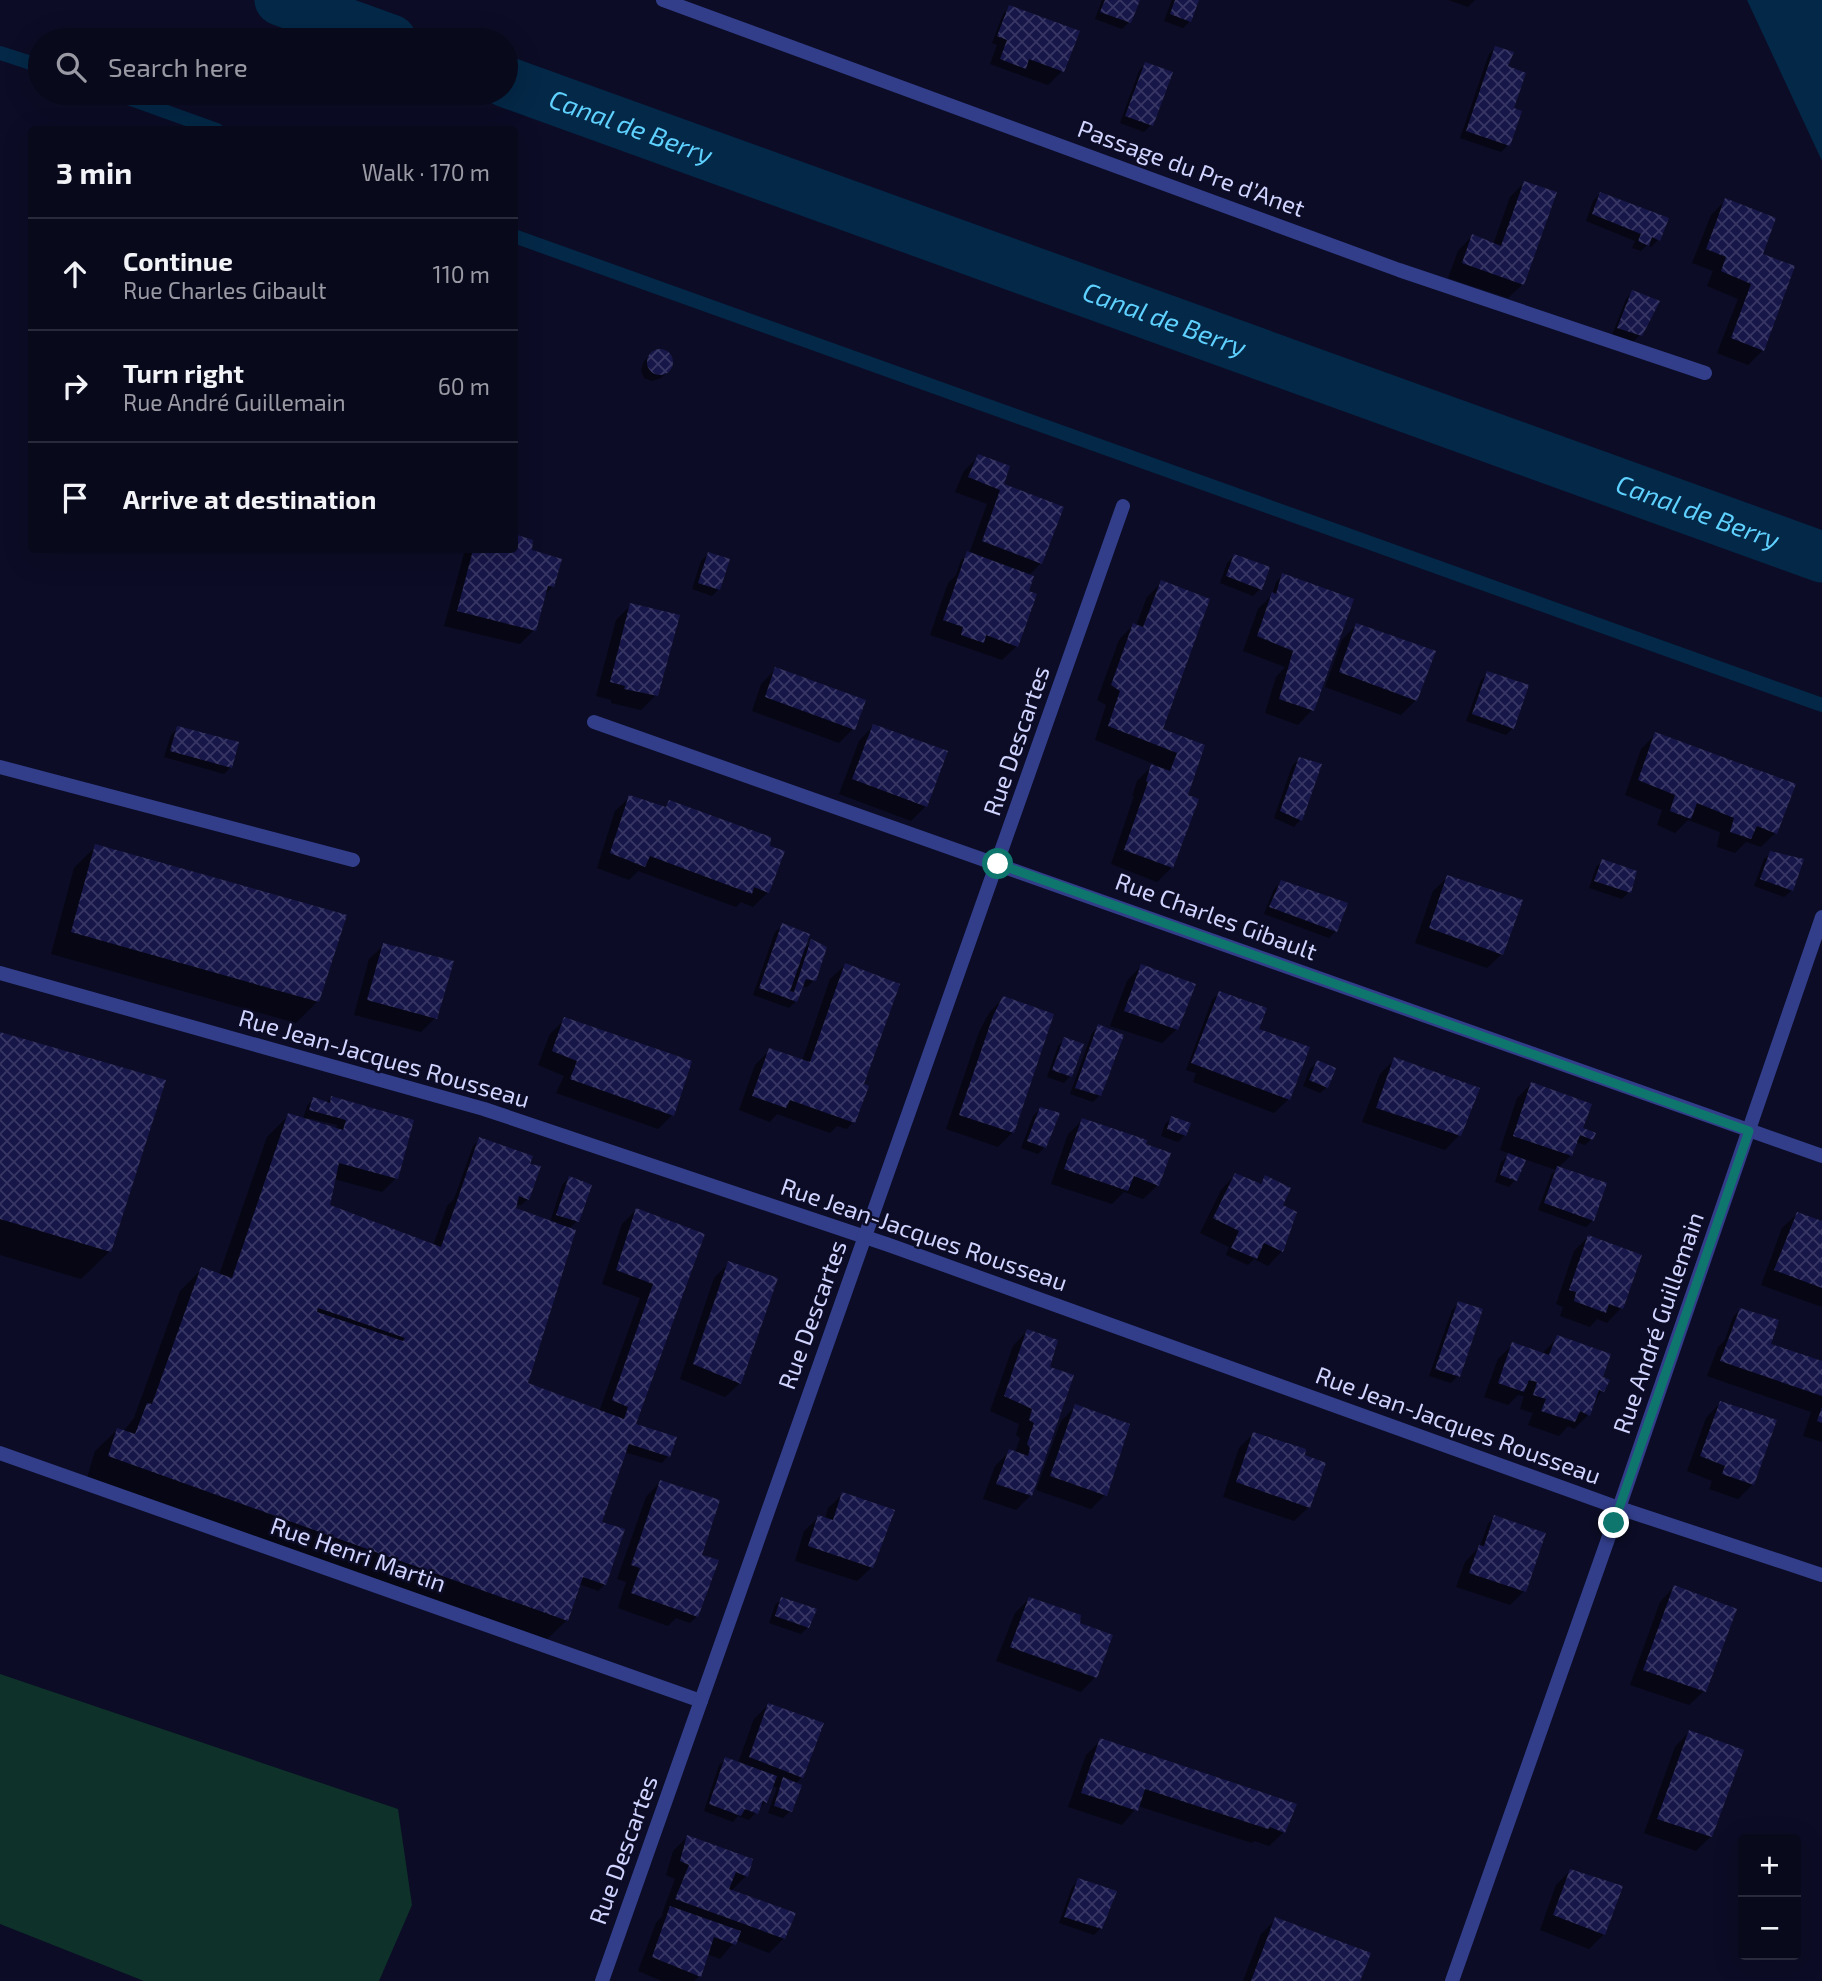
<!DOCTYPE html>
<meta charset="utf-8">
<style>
body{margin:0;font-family:"Exo 2",sans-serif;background:#121225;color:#f1f3f6}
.controls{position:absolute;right:21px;bottom:21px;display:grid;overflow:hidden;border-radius:7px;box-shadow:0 7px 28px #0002}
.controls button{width:63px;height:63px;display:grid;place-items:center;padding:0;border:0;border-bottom:2px solid #292a3b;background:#09091c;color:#f1f3f6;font:35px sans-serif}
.stop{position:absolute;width:21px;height:21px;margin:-16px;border:5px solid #0f766e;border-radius:50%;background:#fff}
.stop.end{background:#0f766e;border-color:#fff;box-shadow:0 2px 7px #0008}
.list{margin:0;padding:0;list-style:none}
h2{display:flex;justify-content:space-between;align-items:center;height:91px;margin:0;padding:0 28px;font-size:30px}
h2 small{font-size:23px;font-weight:400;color:#999aa3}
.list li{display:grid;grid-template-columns:46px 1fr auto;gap:21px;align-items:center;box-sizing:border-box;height:112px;padding:0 28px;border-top:2px solid #292a3b}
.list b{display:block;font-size:26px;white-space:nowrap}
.list p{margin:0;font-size:23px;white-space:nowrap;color:#999aa3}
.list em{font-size:23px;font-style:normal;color:#999aa3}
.icon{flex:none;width:38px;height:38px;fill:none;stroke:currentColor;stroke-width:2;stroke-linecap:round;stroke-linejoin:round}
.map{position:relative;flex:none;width:1822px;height:1981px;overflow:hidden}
.search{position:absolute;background:#09091c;box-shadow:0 7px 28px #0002;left:28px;top:28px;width:490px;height:77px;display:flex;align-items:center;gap:18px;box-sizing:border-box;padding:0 24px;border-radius:38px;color:#999aa3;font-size:26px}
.panel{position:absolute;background:#09091c;box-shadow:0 7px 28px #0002;left:28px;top:126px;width:490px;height:427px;border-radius:7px}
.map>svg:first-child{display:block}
.green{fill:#0e3129}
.water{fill:#042847}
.shadow{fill:#0007;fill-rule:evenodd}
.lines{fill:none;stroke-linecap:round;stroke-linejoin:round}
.stream{stroke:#042847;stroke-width:14}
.canal{stroke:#042847;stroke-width:51}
.building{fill:url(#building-cross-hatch);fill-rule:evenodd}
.lane{stroke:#323e8a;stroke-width:14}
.street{stroke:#323e8a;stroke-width:14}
.route{stroke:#0f766e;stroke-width:9}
.labels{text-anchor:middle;stroke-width:5;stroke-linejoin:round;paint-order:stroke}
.street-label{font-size:24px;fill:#d1d4ff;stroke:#0c0c26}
.water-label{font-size:26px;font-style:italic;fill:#5fd1ff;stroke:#0c0c26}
</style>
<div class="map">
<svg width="1822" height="1981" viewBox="0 0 1822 1981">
<defs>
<pattern id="building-cross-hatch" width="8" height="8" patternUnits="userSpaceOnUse" patternTransform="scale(1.75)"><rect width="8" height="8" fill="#171649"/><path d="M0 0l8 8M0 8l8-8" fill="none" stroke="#383764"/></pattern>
</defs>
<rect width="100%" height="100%" fill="#0c0c26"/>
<polygon class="green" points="0,1674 398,1809 412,1905 379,1981 144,1981 0,1924"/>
<polygon class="water" points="1747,0 1822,0 1822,161"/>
<g class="shadow">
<polygon points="1102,0 1138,0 1129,22 1122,29 1095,19"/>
<polygon points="1172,0 1198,0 1190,21 1183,28 1164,21"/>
<polygon points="1448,0 1475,0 1468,7"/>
<polygon points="1010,7 1062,71 1048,85 990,64 997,45 992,43 1003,14"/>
<polygon points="1495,48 1506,67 1512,109 1520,112 1508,145 1501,152 1460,138 1489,54"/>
<polygon points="1145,64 1171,73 1151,125 1144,132 1120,123 1139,71"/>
<polygon points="1524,183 1523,284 1508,298 1448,278 1458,251 1472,236 1493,245 1510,197"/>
<polygon points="1600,194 1658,240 1651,247 1647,245 1641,251 1632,248 1635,241 1586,221 1593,201"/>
<polygon points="1726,200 1761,255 1763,350 1748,365 1717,353 1738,299 1707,286 1713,271 1692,263 1711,215"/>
<polygon points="1633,292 1640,335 1633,342 1612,335 1626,299"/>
<polygon points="665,352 671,357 672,361 669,370 661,378 652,381 644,378 641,370 644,361 651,354"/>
<polygon points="978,457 1002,485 1041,563 1028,576 1017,646 1002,660 930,635 948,583 956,575 961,560 969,554 987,504 955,492 964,471"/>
<polygon points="465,550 530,551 553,586 543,596 534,630 520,644 444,626"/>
<polygon points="708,554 719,589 712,596 692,589 701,561"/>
<polygon points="1234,556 1260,589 1253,596 1220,583 1227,563"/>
<polygon points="1283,575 1312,710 1298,725 1265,713 1276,677 1285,667 1243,651 1258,609 1272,595 1276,582"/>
<polygon points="1162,582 1161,730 1203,746 1185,797 1172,867 1157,882 1111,864 1134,796 1132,796 1137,781 1154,764 1095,740 1106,705 1097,700 1119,640 1133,625 1136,626 1147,597"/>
<polygon points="631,605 656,695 641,710 611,703 611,700 596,696 616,620"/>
<polygon points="1356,625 1416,700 1401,715 1325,687 1342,640"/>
<polygon points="776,669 853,729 839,743 752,711 761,684"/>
<polygon points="1488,673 1513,728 1506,735 1466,721 1481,680"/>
<polygon points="873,726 926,806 911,821 839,794 859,741"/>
<polygon points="178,728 231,767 224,774 164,757 171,735"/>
<polygon points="1656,734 1775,833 1761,847 1746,842 1735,853 1717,847 1720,832 1688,820 1675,833 1657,825 1662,810 1625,795 1641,749"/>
<polygon points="1299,759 1300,820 1294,827 1274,818 1292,766"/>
<polygon points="630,797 664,808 669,802 768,892 753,907 741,902 736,907 638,871 629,880 597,868 615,811"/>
<polygon points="96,846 318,1001 296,1023 51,954 74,868"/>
<polygon points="1771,853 1802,861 1791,891 1784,897 1754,886 1764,859"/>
<polygon points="1602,861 1629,892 1622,899 1589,888 1596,867"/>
<polygon points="1448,877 1502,954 1487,968 1415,943 1433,891"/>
<polygon points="1281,882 1336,931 1329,938 1264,914 1274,889"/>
<polygon points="782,926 802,951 812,942 814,980 807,987 802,986 796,1001 789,1008 753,995 775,932"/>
<polygon points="384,945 435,1018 421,1032 354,1015 369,959"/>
<polygon points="845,965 861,1085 853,1122 847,1129 837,1126 830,1133 777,1114 770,1122 739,1110 755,1065 770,1050 802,1061 830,979"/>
<polygon points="1141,966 1177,1029 1162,1043 1110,1026 1127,981"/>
<polygon points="1219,993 1257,1030 1289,1099 1274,1113 1193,1082 1196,1073 1186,1070 1212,1000"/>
<polygon points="1003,998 1013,1132 998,1147 946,1129 979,1032 989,1013"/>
<polygon points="565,1019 672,1115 658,1129 556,1093 564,1076 538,1065 550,1034"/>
<polygon points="1099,1026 1100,1095 1093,1102 1070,1094 1092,1033"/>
<polygon points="0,1035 110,1251 81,1279 0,1255"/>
<polygon points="1065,1039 1070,1076 1064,1083 1047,1077 1058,1046"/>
<polygon points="1395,1059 1459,1135 1445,1150 1362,1122 1380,1074"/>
<polygon points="1317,1062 1327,1087 1320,1093 1303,1086 1310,1069"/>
<polygon points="1531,1084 1578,1136 1583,1130 1592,1138 1585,1145 1576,1142 1571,1155 1558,1168 1593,1220 1586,1227 1538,1210 1551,1175 1556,1170 1524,1159 1515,1180 1509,1187 1495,1182 1501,1162 1510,1154 1500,1150 1517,1098"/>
<path d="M 331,1098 L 396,1178 L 382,1192 L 334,1179 L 328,1206 L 433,1246 L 447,1206 L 454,1199 L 473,1146 L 480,1139 L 528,1165 L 528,1199 L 521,1205 L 515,1204 L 514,1207 L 550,1222 L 562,1185 L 569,1178 L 577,1221 L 569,1229 L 526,1384 L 599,1412 L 640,1298 L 602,1284 L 622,1224 L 636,1210 L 703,1235 L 633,1425 L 668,1456 L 662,1463 L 624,1452 L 598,1530 L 605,1584 L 598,1591 L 579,1584 L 567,1620 L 545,1641 L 87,1478 L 95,1451 L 117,1430 L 123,1432 L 134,1418 L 180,1291 L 202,1269 L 219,1275 L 267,1137 L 289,1115 L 303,1119 L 307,1106 L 313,1099 L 326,1103 ZM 308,1118 L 337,1125 L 336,1130 L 307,1121 Z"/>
<polygon points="1040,1109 1045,1147 1038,1154 1021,1148 1033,1116"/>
<polygon points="1172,1118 1185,1135 1178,1142 1161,1136 1165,1124"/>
<polygon points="1083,1120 1158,1185 1143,1199 1124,1192 1112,1204 1051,1184 1068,1134"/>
<polygon points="1235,1175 1258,1185 1266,1177 1281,1206 1282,1251 1268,1266 1254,1259 1248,1265 1226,1255 1229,1247 1200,1233 1221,1190"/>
<polygon points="1797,1214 1822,1222 1822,1307 1761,1285 1782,1228"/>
<polygon points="1588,1237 1621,1308 1607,1323 1597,1319 1590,1327 1560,1316 1563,1307 1556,1304 1574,1251"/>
<polygon points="729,1263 740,1383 725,1397 680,1379 714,1278"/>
<polygon points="1459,1303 1458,1376 1451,1383 1429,1376 1452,1310"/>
<polygon points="1740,1310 1767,1345 1822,1363 1822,1442 1803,1436 1811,1412 1707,1376 1718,1347 1725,1340 1733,1317"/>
<polygon points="1027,1331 1048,1368 1072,1376 1030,1496 1016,1510 983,1499 995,1466 1010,1451 1015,1453 1020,1438 1016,1435 1019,1424 990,1411 1013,1346"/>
<polygon points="1558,1337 1599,1384 1607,1381 1588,1415 1574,1429 1568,1426 1559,1436 1528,1425 1533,1413 1520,1409 1524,1396 1518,1395 1508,1405 1484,1397 1498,1359 1513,1344 1542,1354"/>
<polygon points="1720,1403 1753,1484 1738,1499 1709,1489 1712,1481 1687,1471 1706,1418"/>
<polygon points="1076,1406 1105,1495 1091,1509 1036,1490 1061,1421"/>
<polygon points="1253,1434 1309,1507 1294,1521 1223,1497 1239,1448"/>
<polygon points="660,1482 700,1556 697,1616 690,1623 676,1618 668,1626 618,1608 626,1582 617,1579 646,1497"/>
<polygon points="843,1494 872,1567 857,1581 795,1561 804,1531 819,1517 825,1519 828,1508"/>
<polygon points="1494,1517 1524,1591 1510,1605 1456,1587 1465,1562 1480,1546 1488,1524"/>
<polygon points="1674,1587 1704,1691 1689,1705 1630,1685 1660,1602"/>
<polygon points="782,1599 808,1627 801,1634 769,1623 775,1605"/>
<polygon points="1029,1599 1095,1677 1081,1692 996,1661 1015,1613"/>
<polygon points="768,1705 802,1777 795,1784 790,1811 783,1818 768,1813 777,1788 771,1785 765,1802 749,1820 738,1816 733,1822 704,1811 719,1765 726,1759 738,1763 754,1719"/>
<polygon points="1689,1732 1711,1836 1696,1851 1644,1833 1675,1747"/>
<polygon points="1101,1740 1284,1832 1269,1846 1254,1841 1252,1843 1138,1806 1122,1825 1068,1807 1086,1755"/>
<polygon points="687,1837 746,1876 730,1892 784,1938 769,1953 736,1940 720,1959 707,1954 699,1976 694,1981 662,1981 638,1971 656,1923 664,1914 662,1914 675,1879 666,1875 673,1851"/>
<polygon points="1570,1871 1604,1934 1589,1949 1540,1930 1556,1885"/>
<polygon points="1079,1880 1101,1928 1094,1935 1059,1923 1072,1887"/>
<polygon points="1276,1919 1358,1981 1243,1981 1261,1934"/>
</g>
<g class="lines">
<g class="stream">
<polyline points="0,53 40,66"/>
<polyline points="114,93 217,130"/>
<polyline points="514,236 1822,705"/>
</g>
<g class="canal">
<polyline points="280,0 391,40"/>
<path id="s1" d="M 506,82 L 1822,557"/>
</g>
</g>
<g class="building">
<polygon points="1105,0 1140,0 1131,23 1100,12"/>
<polygon points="1175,0 1199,0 1191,22 1170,14"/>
<polygon points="1009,5 1080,31 1064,72 1029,59 1026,69 1000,59 1007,40 997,36"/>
<polygon points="1495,46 1514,52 1508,66 1526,73 1514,108 1522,111 1510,146 1466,131"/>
<polygon points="1145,62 1173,72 1153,126 1125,116"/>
<polygon points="1524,181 1557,192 1524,285 1462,263 1472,234 1501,246"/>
<polygon points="1600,192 1669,218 1660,241 1652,237 1649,246 1638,241 1641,234 1592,214"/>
<polygon points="1725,198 1776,218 1763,254 1795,266 1764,351 1731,338 1751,284 1721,271 1726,257 1706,249"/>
<polygon points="1632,290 1660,301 1642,336 1617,328"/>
<circle cx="660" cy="362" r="13"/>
<polygon points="978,454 1010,466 1004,484 1064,507 1042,564 982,541 1000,490 968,477"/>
<polygon points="514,534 533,540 532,550 562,559 554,587 548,586 536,631 457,611 473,550 514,550"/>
<polygon points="967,551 1034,576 1029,591 1037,594 1018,647 986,635 984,643 961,635 963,627 943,620"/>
<polygon points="708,552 730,559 720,590 698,583"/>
<polygon points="1234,554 1270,567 1262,590 1226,576"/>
<polygon points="1282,573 1354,599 1314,711 1279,699 1293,651 1257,636 1272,592 1276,594"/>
<polygon points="1161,580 1210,599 1163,729 1205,745 1188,795 1199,799 1173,868 1124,850 1148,782 1146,781 1151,764 1170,771 1177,753 1108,726 1120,691 1111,685 1133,623 1143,627"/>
<polygon points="630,603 680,615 658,696 624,689 625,686 610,682"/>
<polygon points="1356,623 1436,651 1417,701 1339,672"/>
<polygon points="775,667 866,700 855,730 765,697"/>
<polygon points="1487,671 1529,685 1514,729 1472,714"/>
<polygon points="873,724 948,751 927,807 852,779"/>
<polygon points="177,726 239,742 232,768 170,751"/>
<polygon points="1655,732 1796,784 1777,834 1757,826 1751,839 1730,832 1734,818 1697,803 1691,819 1670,811 1675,795 1638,780"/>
<polygon points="1299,757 1322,764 1302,821 1280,811"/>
<polygon points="629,795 666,807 669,800 771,837 770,846 785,851 769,893 754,887 752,894 650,856 645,867 610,853"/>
<polygon points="95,844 347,915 319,1002 71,932"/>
<polygon points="1770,851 1804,859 1793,891 1760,879"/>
<polygon points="1602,859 1637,871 1631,893 1594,881"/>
<polygon points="1447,875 1523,900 1503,955 1429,928"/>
<polygon points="1281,880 1348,903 1337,932 1269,907"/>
<polygon points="782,923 810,934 790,991 794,992 811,939 827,947 816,981 806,979 797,1002 759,988"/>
<polygon points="383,943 454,961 437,1019 367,1000"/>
<polygon points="845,963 900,984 864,1084 869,1086 855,1123 790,1100 786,1108 752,1096 769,1048 810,1062"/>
<polygon points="1141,964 1196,984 1178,1030 1124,1011"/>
<polygon points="1219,991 1267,1008 1259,1029 1310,1047 1290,1100 1191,1063"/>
<polygon points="1003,996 1054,1014 1014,1133 959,1115 993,1016"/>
<polygon points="564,1017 692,1061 674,1116 570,1079 577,1061 552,1051"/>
<polygon points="1098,1024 1124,1035 1101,1096 1075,1088"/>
<polygon points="0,1032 166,1080 111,1252 0,1219"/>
<polygon points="1064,1037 1084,1044 1072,1077 1052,1070"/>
<polygon points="1394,1057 1480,1088 1461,1136 1376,1108"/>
<polygon points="1317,1060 1336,1068 1328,1088 1309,1080"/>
<polygon points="1531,1082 1592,1104 1583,1128 1596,1133 1593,1140 1580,1135 1572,1156 1513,1136"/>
<path d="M 331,1096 L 414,1120 L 398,1179 L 339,1163 L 330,1205 L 441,1247 L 479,1137 L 533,1156 L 530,1164 L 541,1166 L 529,1200 L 519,1196 L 516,1208 L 576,1230 L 528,1383 L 624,1419 L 628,1407 L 612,1400 L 653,1284 L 616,1270 L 636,1208 L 705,1234 L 636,1424 L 677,1437 L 670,1457 L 629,1444 L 602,1522 L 625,1529 L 606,1585 L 583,1577 L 568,1621 L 108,1456 L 117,1428 L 135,1434 L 147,1403 L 152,1404 L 201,1267 L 232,1278 L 288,1113 L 343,1130 L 346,1120 L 309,1110 L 313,1097 L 330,1103 ZM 318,1308 L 342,1316 L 405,1338 L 403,1341 L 317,1312 Z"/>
<polygon points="1040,1107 1060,1113 1046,1148 1027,1141"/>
<polygon points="1171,1116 1191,1123 1186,1136 1167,1129"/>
<polygon points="1082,1118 1147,1140 1146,1144 1171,1153 1159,1186 1134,1176 1128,1191 1064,1169"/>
<polygon points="1508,1153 1526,1160 1517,1181 1500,1175"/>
<polygon points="1557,1166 1607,1183 1594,1221 1544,1203"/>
<polygon points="1235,1173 1261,1184 1265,1175 1291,1188 1283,1205 1297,1212 1283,1252 1264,1243 1257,1259 1231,1248 1239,1231 1213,1218"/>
<polygon points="569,1176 592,1185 579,1222 556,1215"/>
<polygon points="1797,1212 1822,1221 1822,1288 1774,1270"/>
<polygon points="1588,1235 1642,1255 1623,1309 1609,1304 1606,1313 1574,1301 1576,1292 1569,1290"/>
<polygon points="728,1261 778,1278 741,1384 693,1364"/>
<polygon points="1458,1301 1483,1309 1460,1377 1435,1369"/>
<polygon points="1740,1308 1779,1320 1771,1344 1822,1361 1822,1396 1720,1361"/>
<polygon points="1027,1329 1058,1340 1050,1367 1074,1375 1032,1496 996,1484 1009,1449 1028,1456 1030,1448 1027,1444 1034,1423 1029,1420 1032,1409 1004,1396"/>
<polygon points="1557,1335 1611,1354 1603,1377 1610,1380 1604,1392 1599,1390 1590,1416 1580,1411 1575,1422 1541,1411 1546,1399 1533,1395 1537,1382 1529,1380 1524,1392 1498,1383 1512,1342 1549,1355"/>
<polygon points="1720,1401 1777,1420 1754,1485 1722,1474 1725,1466 1700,1456"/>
<polygon points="1075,1404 1130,1424 1107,1496 1050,1476"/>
<polygon points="1822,1407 1822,1423 1817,1421"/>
<polygon points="1253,1432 1306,1449 1305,1455 1326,1463 1310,1508 1236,1482"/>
<polygon points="660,1480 720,1500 702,1555 719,1560 698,1617 631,1593 640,1568 631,1565"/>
<polygon points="842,1492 895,1510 873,1568 808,1546 818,1515 833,1520"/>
<polygon points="1494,1515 1546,1533 1526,1592 1469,1573 1479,1545 1484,1546"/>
<polygon points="1674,1585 1737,1609 1706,1692 1643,1670"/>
<polygon points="781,1597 817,1609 809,1628 775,1616"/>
<polygon points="1029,1597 1081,1615 1080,1623 1113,1635 1097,1678 1010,1647"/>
<polygon points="768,1703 824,1723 803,1778 749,1757"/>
<polygon points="1689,1730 1744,1750 1712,1837 1657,1819"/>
<polygon points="1100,1738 1297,1804 1285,1833 1270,1827 1268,1829 1145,1789 1138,1811 1081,1793"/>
<polygon points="725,1757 777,1776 767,1803 763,1801 758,1814 745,1809 741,1816 709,1804"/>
<polygon points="783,1777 802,1785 792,1812 774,1806"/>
<polygon points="687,1835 753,1859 748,1877 736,1872 729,1889 796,1913 785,1939 675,1899 689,1865 680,1861"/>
<polygon points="1570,1869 1623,1886 1605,1935 1553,1915"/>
<polygon points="1078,1878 1117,1891 1102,1929 1064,1917"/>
<polygon points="670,1906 741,1931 736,1945 714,1937 701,1977 652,1957"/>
<polygon points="1275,1917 1371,1953 1360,1981 1251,1981"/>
</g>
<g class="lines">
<polyline class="lane" points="0,767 353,860"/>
<g class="street">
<polyline points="663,0 1399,270 1705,373"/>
<polyline points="594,722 1822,1156"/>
<polyline points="0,973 484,1109 889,1245 1619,1508 1822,1575"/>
<polyline points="0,1453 701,1701"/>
<polyline points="602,1981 1123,506"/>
<polyline points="1452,1981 1619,1508 1822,917"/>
</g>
</g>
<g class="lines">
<polyline class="route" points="998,864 1749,1131 1614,1523"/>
</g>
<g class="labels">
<g class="street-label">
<text transform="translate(1191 169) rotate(20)" y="8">Passage du Pre d’Anet</text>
<text transform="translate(1017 741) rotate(-71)" y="8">Rue Descartes</text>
<text transform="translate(1216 917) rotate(20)" y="8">Rue Charles Gibault</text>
<text transform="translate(384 1059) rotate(16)" y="8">Rue Jean-Jacques Rousseau</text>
<text transform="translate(924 1235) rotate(19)" y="8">Rue Jean-Jacques Rousseau</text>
<text transform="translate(813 1315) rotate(-70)" y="8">Rue Descartes</text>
<text transform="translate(1659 1323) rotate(-71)" y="8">Rue André Guillemain</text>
<text transform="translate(1458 1426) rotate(20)" y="8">Rue Jean-Jacques Rousseau</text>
<text transform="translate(358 1555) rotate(19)" y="8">Rue Henri Martin</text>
<text transform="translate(624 1850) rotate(-70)" y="8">Rue Descartes</text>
</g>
<g class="water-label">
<text dy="9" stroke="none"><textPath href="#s1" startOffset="133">Canal de Berry</textPath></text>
<text dy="9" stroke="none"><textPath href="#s1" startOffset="700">Canal de Berry</textPath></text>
<text dy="9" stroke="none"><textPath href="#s1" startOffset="1267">Canal de Berry</textPath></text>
</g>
</g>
</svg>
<div class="controls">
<button>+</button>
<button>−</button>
</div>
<div class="stop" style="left:998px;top:864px"></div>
<div class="stop end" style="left:1614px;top:1523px"></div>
<div class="search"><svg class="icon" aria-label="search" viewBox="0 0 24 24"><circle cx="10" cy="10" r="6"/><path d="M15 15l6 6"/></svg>Search here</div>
<section class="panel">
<h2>3 min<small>Walk · 170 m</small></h2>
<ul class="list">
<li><svg class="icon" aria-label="ahead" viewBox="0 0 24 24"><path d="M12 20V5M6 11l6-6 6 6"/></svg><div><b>Continue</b><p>Rue Charles Gibault</p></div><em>110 m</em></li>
<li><svg class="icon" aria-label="right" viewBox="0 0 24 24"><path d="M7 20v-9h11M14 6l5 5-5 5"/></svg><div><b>Turn right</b><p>Rue André Guillemain</p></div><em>60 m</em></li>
<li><svg class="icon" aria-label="arrive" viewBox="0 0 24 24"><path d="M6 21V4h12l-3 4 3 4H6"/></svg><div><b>Arrive at destination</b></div></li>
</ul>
</section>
</div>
